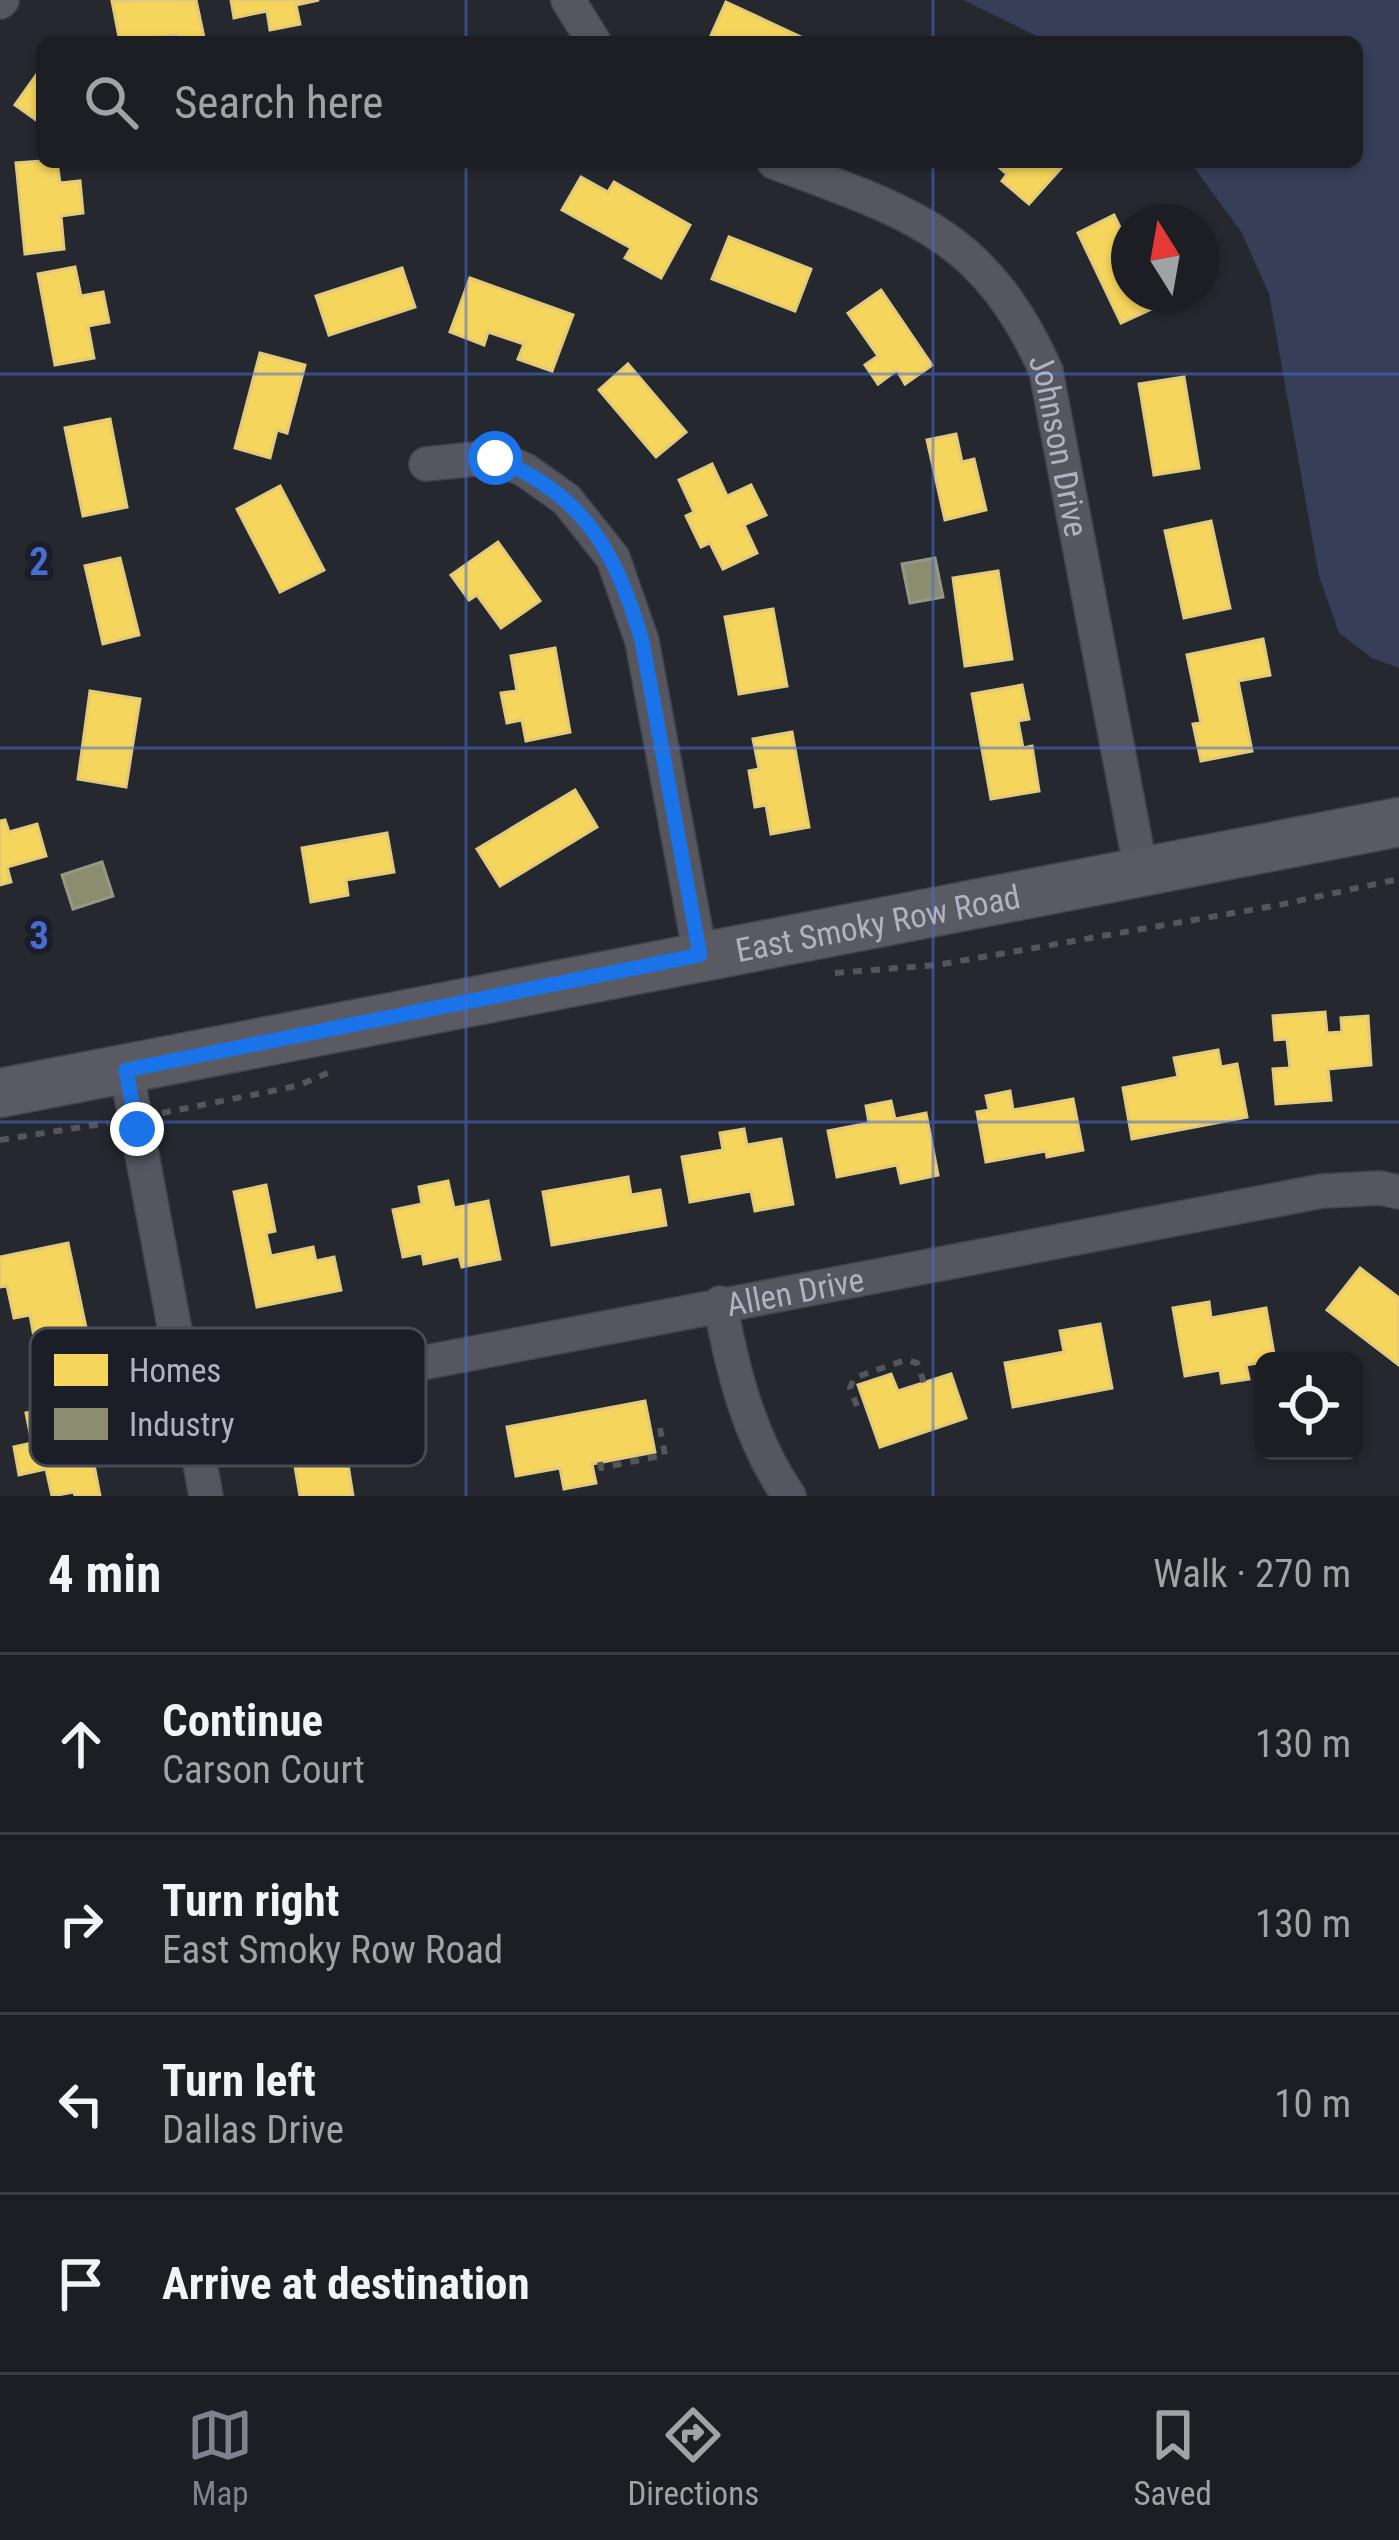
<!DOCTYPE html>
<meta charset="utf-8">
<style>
body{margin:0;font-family:"Roboto Condensed",sans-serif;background:#25272c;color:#f1f3f6}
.controls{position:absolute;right:36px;bottom:36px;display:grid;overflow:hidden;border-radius:18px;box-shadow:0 3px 9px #0004}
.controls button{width:108px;height:108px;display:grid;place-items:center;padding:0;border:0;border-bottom:3px solid #3a3c41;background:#1c1e24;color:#f1f3f6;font:60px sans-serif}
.compass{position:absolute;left:1111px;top:204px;width:108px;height:108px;border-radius:50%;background:#1c1e24;box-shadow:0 3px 9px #0004;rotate:349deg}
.stop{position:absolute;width:36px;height:36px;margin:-27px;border:9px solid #1a73e8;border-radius:50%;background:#fff}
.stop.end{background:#1a73e8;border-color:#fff;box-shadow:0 3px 12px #0008}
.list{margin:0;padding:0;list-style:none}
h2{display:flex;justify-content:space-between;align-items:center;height:156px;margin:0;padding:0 48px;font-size:51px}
h2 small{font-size:39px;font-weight:400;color:#a0a2a6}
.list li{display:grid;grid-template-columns:78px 1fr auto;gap:36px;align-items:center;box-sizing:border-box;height:180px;padding:0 48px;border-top:3px solid #3a3c41}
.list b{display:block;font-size:45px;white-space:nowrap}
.list p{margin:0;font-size:39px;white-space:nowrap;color:#a0a2a6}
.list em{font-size:39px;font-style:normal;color:#a0a2a6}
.icon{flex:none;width:66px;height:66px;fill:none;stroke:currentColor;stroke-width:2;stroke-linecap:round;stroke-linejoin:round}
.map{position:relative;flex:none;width:1399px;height:1496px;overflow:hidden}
.search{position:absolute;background:#1c1e24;box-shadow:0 3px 9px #0004;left:36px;right:36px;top:36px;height:132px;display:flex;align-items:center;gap:30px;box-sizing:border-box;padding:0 42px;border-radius:18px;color:#a0a2a6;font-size:45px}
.sheet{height:876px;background:#1c1e24}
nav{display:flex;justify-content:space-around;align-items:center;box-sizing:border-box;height:168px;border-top:3px solid #3a3c41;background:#1c1e24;font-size:33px;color:#a0a2a6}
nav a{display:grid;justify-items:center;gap:6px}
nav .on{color:#7f828e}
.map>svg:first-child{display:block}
.water{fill:#373e58}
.homes{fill:#f6d55c;stroke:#e1ca7a;stroke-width:3}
.industry{fill:#8c8c6e;stroke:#969787;stroke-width:3}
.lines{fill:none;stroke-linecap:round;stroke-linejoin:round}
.street-casing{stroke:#43444b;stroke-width:36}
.secondary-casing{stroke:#43444b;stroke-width:51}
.path{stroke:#54565c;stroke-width:6;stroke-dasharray:9 9;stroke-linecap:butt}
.street{stroke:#55565f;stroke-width:33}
.secondary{stroke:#5a5b62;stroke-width:48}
.route{stroke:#1a73e8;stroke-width:15}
.grid{fill:none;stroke:#496cd1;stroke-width:3;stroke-opacity:0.55}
.labels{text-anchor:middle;stroke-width:12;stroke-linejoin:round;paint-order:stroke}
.street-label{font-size:33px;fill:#afb2c1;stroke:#1b1e29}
.key{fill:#1b1e29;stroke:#474a57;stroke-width:3}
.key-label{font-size:33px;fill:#afb2c1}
.grid-label{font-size:39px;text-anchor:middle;font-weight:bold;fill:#496cd1;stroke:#1b1e29;stroke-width:12;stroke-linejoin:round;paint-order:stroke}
</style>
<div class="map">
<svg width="1399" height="1496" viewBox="0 0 1399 1496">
<rect width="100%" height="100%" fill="#262830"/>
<polygon class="water" points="963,0 1399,0 1399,668 1372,658 1339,633 1319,576 1269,294 1242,233 1190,162 1357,162 1357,42 1049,42"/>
<g class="homes">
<polygon points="196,0 205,42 179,42 177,35 120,42 112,1"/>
<polygon points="231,0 319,0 296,5 300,24 270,30 267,11 234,18"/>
<polygon points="726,2 803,38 801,42 708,42"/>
<polygon points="42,67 42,124 15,105"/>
<polygon points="42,161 57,162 60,183 80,181 83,213 61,216 64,249 25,254 16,163"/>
<polygon points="993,162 1057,162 1062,167 1029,204 1002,181 1007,174"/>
<polygon points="581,177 608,192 614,182 690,225 661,278 625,258 631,248 562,210"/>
<polygon points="1114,215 1129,246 1129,294 1152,294 1158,306 1121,323 1078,233"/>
<polygon points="729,237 811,269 795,311 712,279"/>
<polygon points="75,267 81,296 103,292 109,322 88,326 94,358 55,365 38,274"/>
<polygon points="402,268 415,307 329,335 316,296"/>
<polygon points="470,278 573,315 552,371 518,359 524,344 488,332 484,345 450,332"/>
<polygon points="881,290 932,365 905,384 897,370 878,384 865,365 878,356 848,313"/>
<polygon points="260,353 305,365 287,433 277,430 270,458 235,448"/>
<polygon points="628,364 686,432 656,457 599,390"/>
<polygon points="1184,377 1199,468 1154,475 1139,384"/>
<polygon points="110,419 127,507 83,516 65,428"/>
<polygon points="956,434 962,462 974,459 986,510 945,520 927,440"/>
<polygon points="712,464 727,496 751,485 766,515 744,525 757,553 723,569 710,543 701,547 686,516 694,512 679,480"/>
<polygon points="280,486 324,570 280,592 237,509"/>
<polygon points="1211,521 1230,608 1184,618 1165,531"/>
<polygon points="498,542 540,601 501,628 477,595 469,600 451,575"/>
<polygon points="120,558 139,635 103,644 85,566"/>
<polygon points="998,571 1012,659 965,666 953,578"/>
<polygon points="773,609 787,686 739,694 725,617"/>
<polygon points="1263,639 1270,675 1238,681 1252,751 1201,761 1193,724 1201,723 1187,655"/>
<polygon points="555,648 570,732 526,741 522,720 507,723 501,693 517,691 511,656"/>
<polygon points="1022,685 1029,719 1018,721 1023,748 1032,746 1039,791 991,799 972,694"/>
<polygon points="90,691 140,699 126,787 78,779"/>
<polygon points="792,732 809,827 771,834 766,805 755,807 749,771 759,769 753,739"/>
<polygon points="575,790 597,827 500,886 477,849"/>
<polygon points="5,820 9,832 37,824 46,856 7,867 11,882 0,885 0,821"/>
<polygon points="387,833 394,872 346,880 348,895 311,902 302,848"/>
<polygon points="1325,1012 1327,1033 1342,1032 1341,1018 1368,1016 1371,1065 1328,1069 1331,1100 1276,1104 1273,1069 1290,1068 1287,1039 1275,1040 1273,1016"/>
<polygon points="1218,1050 1221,1067 1237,1064 1247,1117 1132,1139 1123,1088 1178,1077 1174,1058"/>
<polygon points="1010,1091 1013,1110 1073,1099 1083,1150 1047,1157 1046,1151 986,1162 977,1112 989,1110 986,1096"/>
<polygon points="891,1101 895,1119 926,1113 938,1175 901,1183 897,1165 837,1177 828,1131 869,1123 866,1106"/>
<polygon points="744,1129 747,1145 781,1139 793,1204 755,1211 751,1191 690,1202 682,1157 723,1150 720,1133"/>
<polygon points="628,1177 631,1195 660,1190 666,1225 552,1245 543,1192"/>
<polygon points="448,1181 454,1208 488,1201 500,1259 462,1267 459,1256 424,1264 422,1253 403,1257 393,1210 422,1204 419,1187"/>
<polygon points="266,1185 275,1231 266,1233 271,1256 313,1247 316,1261 334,1257 341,1290 257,1307 234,1192"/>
<polygon points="68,1243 87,1332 35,1342 30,1315 14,1318 7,1286 0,1287 0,1257"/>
<polygon points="1360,1268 1399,1298 1399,1365 1327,1310"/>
<polygon points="1209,1302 1211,1318 1266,1308 1275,1360 1246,1365 1249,1379 1222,1383 1220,1370 1185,1376 1173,1308"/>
<polygon points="1100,1324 1112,1388 1013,1407 1005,1363 1064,1352 1060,1331"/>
<polygon points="891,1374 898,1391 951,1374 966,1418 880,1447 858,1385"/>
<polygon points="645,1401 655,1452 592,1464 596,1483 564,1489 560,1468 516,1476 507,1427"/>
<polygon points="82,1402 100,1496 75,1496 74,1492 52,1496 46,1469 19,1475 14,1447 32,1443 26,1413"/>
<polygon points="346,1452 353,1496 300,1496 294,1461"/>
</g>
<g class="industry">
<polygon points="935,558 943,597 910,603 902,564"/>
<polygon points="102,862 113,896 73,909 62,875"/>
</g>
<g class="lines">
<g class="street-casing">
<g id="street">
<polyline points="568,0 594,42"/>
<polyline points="0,2 2,0"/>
<path id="s1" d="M 774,162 C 906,212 984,231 1046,371 L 1141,871"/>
<polyline points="426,464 495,457 525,470 567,500 613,558 642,641 700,954"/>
<polyline points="126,1069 206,1496"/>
<path d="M 720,1303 C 733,1372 749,1438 789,1496"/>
<path id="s2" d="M 191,1407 L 1322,1191 L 1380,1188 L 1399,1192"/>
</g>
</g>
<g class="secondary-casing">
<g id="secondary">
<path id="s3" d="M 0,1093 L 1399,822"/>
</g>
</g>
<g class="path">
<polyline points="835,973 937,965 1279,905 1399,879"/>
<polyline points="162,1113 297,1086 335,1070"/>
<polyline points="0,1140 108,1123"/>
<polyline points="857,1406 850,1388 854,1378 905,1360 917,1363 924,1383"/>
<polyline points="600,1462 601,1468 665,1455 660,1428"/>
</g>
<use href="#street" class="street"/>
<use href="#secondary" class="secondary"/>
</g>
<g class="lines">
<path class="route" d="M 137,1129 L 126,1070 L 700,955 L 642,641 C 616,552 584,494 495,458"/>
</g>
<path class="grid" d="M 466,0 L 466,42M 933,0 L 933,42M 466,162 L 466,1496M 933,162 L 933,1496M 0,374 L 1399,374M 0,748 L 1399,748M 0,1122 L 1399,1122"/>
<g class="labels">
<g class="street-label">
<text dy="12" stroke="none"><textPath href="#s1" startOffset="432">Johnson Drive</textPath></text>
<text dy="12" stroke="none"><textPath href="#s3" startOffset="894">East Smoky Row Road</textPath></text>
<text dy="12" stroke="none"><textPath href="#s2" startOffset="615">Allen Drive</textPath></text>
</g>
</g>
<rect x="30" y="1328" width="396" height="138" rx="18" class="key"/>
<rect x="54" y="1354" width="54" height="32" fill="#f6d55c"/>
<rect x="54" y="1408" width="54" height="32" fill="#8c8c6e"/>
<g class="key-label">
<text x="129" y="1382">Homes</text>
<text x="129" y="1436">Industry</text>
</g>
<g class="grid-label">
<text x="39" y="575">2</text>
<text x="39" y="949">3</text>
</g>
</svg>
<div class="controls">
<button><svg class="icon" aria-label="locate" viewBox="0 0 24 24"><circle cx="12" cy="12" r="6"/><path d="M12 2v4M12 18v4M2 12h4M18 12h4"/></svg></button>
</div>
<svg class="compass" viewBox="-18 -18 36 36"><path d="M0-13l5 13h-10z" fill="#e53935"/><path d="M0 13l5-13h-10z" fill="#a0a2a6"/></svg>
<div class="stop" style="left:495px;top:458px"></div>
<div class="stop end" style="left:137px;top:1129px"></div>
<div class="search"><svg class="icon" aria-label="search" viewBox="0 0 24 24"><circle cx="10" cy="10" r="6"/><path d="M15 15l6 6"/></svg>Search here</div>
</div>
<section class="sheet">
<h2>4 min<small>Walk · 270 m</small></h2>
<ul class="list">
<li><svg class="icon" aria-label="ahead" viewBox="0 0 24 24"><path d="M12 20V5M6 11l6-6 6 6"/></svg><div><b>Continue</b><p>Carson Court</p></div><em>130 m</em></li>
<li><svg class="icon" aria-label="right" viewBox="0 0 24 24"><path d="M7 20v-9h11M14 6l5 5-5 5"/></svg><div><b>Turn right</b><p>East Smoky Row Road</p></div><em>130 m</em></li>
<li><svg class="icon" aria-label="left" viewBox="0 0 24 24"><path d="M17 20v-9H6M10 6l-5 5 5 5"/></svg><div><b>Turn left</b><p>Dallas Drive</p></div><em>10 m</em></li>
<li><svg class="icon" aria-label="arrive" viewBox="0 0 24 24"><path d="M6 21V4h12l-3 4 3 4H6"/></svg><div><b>Arrive at destination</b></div></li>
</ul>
</section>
<nav>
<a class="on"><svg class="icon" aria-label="map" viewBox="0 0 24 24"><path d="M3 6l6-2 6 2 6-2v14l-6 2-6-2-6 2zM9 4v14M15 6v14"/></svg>Map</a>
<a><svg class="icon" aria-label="directions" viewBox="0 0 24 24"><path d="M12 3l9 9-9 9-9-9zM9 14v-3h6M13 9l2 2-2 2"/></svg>Directions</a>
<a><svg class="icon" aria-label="saved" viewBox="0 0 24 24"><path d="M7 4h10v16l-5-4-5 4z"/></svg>Saved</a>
</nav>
